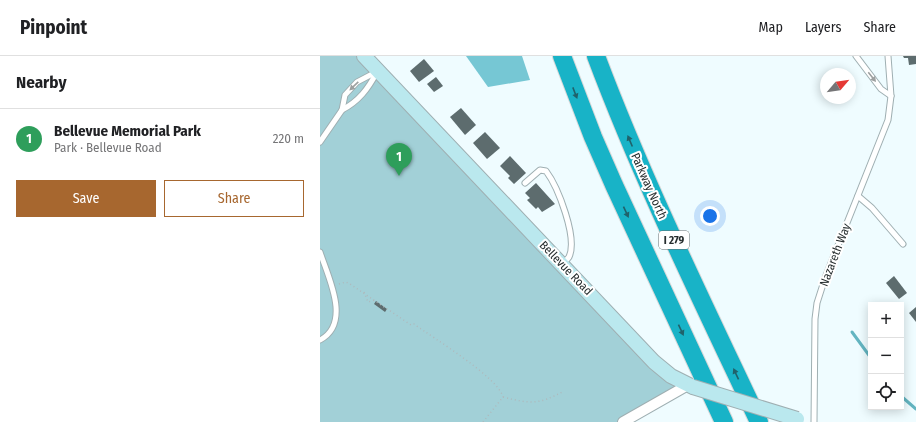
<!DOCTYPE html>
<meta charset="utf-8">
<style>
body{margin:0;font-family:"Fira Sans Condensed",sans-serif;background:#f6f6f6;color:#202124}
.controls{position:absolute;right:12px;bottom:12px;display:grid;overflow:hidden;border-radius:0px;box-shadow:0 2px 10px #0003}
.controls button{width:36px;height:36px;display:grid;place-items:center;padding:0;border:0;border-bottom:1px solid #e0e0e0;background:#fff;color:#202124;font:20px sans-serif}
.compass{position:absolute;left:500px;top:12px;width:36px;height:36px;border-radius:50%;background:#fff;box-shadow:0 2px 10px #0003;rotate:61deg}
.you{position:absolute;left:390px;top:160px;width:14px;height:14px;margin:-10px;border:3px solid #fff;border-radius:50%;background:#1a73e8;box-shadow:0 0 0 6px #1a73e833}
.badge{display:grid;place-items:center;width:26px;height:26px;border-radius:50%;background:#a7672f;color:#fff;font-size:13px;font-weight:700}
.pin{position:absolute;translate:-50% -33px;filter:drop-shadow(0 1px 2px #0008)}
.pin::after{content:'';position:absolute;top:21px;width:14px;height:12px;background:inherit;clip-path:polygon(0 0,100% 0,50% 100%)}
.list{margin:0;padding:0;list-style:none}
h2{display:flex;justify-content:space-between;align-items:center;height:52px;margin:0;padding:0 16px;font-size:17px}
h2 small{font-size:13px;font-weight:400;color:#757577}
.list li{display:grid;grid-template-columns:26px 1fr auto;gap:12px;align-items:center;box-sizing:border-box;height:60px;padding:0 16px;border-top:1px solid #e0e0e0}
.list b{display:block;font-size:15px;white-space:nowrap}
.list p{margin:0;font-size:13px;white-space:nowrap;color:#757577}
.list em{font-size:13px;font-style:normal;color:#757577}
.actions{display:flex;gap:8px;padding:12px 16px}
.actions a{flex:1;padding:9px 0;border:1px solid #a7672f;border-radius:0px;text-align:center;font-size:14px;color:#a7672f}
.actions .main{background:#a7672f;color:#fff}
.icon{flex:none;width:22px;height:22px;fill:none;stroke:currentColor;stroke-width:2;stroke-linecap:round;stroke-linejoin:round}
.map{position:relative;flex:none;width:596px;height:366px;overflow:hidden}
header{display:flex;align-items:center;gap:24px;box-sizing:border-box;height:56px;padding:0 20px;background:#fff;border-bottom:1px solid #e0e0e0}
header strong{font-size:19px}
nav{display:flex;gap:22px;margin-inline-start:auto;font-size:14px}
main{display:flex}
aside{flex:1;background:#fff}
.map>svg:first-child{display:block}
.green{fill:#a2d0d7}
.forest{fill:#76c7d4}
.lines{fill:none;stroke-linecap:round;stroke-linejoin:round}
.stream{stroke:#63b5c1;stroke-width:3}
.building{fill:#5d6c6e}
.lane-casing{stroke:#9fafb2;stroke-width:7}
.street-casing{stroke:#9fafb2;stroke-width:12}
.secondary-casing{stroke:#9fafb2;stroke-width:16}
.highway-casing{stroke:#d8d9d9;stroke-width:20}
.path{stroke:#aeb9bc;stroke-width:1.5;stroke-dasharray:1 3;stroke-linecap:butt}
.lane{stroke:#fff;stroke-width:5}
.street{stroke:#fff;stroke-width:10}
.secondary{stroke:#bae8ee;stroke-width:14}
.highway{stroke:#18b3c7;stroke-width:18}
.secondary-bridge-casing{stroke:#9fafb2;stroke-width:16;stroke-linecap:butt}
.secondary-bridge{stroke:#bae8ee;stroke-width:14}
.oneway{fill:#9da0a0}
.oneway2{fill:#20626b}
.labels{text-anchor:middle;stroke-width:4;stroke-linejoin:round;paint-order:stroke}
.shield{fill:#fff;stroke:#666b6c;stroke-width:1}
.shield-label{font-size:11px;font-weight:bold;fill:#252c2d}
.street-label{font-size:12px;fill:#252c2d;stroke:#fff}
</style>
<header>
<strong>Pinpoint</strong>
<nav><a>Map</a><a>Layers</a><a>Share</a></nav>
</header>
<main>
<aside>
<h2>Nearby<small></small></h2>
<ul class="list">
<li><span class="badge" style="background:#2e9e5b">1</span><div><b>Bellevue Memorial Park</b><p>Park · Bellevue Road</p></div><em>220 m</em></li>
</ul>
<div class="actions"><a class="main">Save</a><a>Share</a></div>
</aside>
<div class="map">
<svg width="596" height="366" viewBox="0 0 596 366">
<rect width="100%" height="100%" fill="#effcff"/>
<polygon class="green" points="0,0 44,0 242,208 368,329 299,366 0,366"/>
<polygon class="forest" points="146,0 202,0 210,24 168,31"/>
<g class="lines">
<g class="stream">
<polyline points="532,276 551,302"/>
<polyline points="581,340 596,353"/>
</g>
</g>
<g class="building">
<polygon points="583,0 596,0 596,8 589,9 588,2 584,2"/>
<polygon points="104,3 114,15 99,26 90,15"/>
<polygon points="116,21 123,30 114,36 107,28"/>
<polygon points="141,52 156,69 145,79 130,61"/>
<polygon points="165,76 180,92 167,103 153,87"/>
<polygon points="190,100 206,117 194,128 188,122 190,120 180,110"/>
<polygon points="216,127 235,148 222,156 218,151 216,153 207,144 210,142 205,137"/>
<polygon points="574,220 587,237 579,243 566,227"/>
<polygon points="56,245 67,253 65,256 54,248"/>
<polygon points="596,251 596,266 589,257"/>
</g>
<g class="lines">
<g class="lane-casing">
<g id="lane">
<polyline points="536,0 561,33 571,40"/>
<path d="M 22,54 C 39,45 48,33 57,16"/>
<polyline points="0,86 22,54 25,39 37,26 58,15"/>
<path d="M 205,127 L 220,114 L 226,115 C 238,131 258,182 249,201 C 247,204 244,206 242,208"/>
<polyline points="538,140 552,152 583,188"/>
<path d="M 0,196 C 8,221 32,267 0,284"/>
<polyline points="494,366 495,263 497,247 505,222 568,64 571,40 568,0"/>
</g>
</g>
<g class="street-casing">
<polyline id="street" points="303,366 368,329"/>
</g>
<g class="secondary-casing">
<polyline id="secondary" points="44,0 334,306 351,320 373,331"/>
</g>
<g class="highway-casing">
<g id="highway">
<polyline points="242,0 273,81 294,129 404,366"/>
<path d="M 276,0 C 323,125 382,245 439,366"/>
</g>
</g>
<g class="path">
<path d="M 19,228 L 26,226 L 30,228 L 91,269 L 94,268 C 113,282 178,321 183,341"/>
<polyline points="44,236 48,246 55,244"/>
<path d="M 183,341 C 211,348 218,349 244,335"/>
<polyline points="163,366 183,341"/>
</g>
<use href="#lane" class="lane"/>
<use href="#street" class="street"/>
<use href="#secondary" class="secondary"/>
<use href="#highway" class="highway"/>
<g class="secondary-bridge-casing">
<polyline id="secondary-bridge" points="373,331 477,363"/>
</g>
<use href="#secondary-bridge" class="secondary-bridge"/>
</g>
<defs><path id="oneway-solid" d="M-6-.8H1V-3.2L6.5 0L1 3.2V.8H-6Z"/></defs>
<g class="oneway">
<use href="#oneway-solid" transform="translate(552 21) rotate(52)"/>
<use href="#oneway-solid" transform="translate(34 30) rotate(136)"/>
</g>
<g class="oneway2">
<use href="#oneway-solid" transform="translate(255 37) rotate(69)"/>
<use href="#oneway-solid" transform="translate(310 85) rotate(-113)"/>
<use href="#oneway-solid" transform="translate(306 156) rotate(65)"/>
<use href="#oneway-solid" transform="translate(361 274) rotate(65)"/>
<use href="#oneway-solid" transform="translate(416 318) rotate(-115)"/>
</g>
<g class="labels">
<rect class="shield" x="339" y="175" width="30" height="18" rx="3"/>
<g class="shield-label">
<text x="354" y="188">I 279</text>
</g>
<g class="street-label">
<text transform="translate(329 130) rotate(66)" y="4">Parkway North</text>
<text transform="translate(515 199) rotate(-69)" y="4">Nazareth Way</text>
<text transform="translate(246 212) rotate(46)" y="4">Bellevue Road</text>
</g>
</g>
</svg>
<div class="controls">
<button>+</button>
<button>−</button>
<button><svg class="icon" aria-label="locate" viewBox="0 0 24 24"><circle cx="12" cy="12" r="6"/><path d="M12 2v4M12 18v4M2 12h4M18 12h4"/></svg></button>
</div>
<svg class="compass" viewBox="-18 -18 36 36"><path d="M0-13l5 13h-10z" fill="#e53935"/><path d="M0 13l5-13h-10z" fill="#757577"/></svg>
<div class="you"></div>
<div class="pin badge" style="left:79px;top:120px;background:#2e9e5b">1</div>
</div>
</main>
